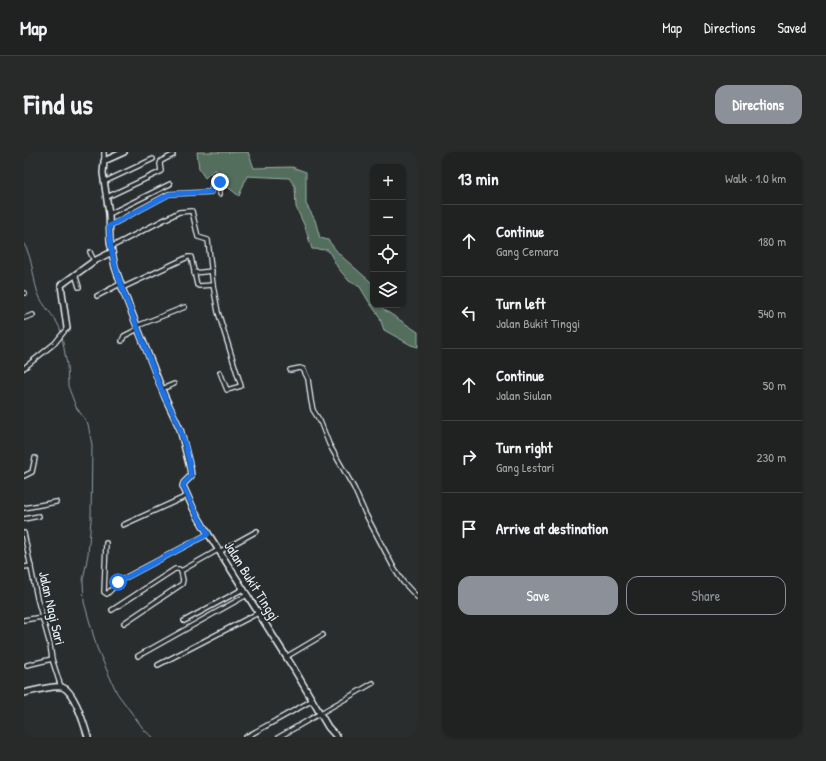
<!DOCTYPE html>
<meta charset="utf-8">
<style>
body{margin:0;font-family:"Patrick Hand",sans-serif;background:#282a2a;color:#f1f3f6}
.controls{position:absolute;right:12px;top:12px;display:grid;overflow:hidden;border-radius:8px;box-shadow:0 1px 3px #0004}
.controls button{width:36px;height:36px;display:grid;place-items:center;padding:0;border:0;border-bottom:1px solid #3d3f40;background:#202222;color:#f1f3f6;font:20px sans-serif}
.stop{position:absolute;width:12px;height:12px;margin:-9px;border:3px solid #1a73e8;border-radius:50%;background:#fff}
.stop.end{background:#1a73e8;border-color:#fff;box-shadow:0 1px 4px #0008}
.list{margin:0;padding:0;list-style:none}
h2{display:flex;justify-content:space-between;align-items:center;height:52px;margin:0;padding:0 16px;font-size:17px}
h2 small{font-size:13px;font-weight:400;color:#a2a4a5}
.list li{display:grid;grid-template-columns:26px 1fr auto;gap:12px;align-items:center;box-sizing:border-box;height:72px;padding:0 16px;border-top:1px solid #3d3f40}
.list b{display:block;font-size:15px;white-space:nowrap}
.list p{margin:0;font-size:13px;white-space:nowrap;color:#a2a4a5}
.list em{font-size:13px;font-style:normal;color:#a2a4a5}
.actions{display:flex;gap:8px;padding:12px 16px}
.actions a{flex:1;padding:9px 0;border:1px solid #8c9099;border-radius:12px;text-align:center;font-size:14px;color:#8c9099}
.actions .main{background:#8c9099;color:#fff}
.icon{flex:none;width:22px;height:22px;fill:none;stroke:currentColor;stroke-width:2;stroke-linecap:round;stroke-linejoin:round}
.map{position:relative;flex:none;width:394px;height:585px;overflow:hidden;border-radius:12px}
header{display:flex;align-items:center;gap:24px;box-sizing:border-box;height:56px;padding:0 20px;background:#202222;border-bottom:1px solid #3d3f40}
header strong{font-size:19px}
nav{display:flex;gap:22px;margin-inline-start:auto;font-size:14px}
.intro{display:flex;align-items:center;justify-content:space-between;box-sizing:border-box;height:96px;padding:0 24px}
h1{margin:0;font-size:28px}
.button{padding:10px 18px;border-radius:12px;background:#8c9099;color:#fff;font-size:14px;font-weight:700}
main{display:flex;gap:24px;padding:0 24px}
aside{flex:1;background:#202222;border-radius:12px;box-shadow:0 1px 3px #0004}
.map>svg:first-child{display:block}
.green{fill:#536e5c;stroke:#9eb0aa}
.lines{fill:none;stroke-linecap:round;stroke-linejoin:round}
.stream{stroke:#8da0aa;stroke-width:1}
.street-casing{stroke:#e8f1f8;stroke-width:6}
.secondary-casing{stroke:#e8f1f8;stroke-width:8}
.street{stroke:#2a2d2e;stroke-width:3.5}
.secondary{stroke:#2a2d2e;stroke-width:5}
.route{stroke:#1a73e8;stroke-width:5}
.labels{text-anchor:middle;stroke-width:3.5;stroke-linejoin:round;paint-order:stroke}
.street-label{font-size:14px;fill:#e8f1f8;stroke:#2a2d2e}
</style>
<header>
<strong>Map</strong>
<nav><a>Map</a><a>Directions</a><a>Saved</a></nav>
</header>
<div class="intro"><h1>Find us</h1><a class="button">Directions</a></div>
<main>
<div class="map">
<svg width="394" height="585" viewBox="0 0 394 585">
<rect width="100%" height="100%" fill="#2a2d2e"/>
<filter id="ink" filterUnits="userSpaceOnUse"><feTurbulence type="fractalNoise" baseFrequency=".025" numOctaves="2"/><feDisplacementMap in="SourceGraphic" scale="8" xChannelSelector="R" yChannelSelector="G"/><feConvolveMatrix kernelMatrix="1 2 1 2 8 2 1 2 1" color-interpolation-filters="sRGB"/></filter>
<g filter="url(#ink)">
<polygon class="green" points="173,0 224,0 230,16 268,15 282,20 282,52 291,68 296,86 304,88 315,102 348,131 349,133 349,153 358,153 359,157 394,180 394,195 387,193 360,178 355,164 345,150 336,135 325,129 314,116 304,98 288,97 281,75 272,55 271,34 265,26 223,24 215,44 201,33 191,17 181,26 175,17"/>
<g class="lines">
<g class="stream">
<path d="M 0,92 C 10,108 8,129 16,146 C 22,158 34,167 37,180"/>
<polyline points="38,185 43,213 44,234 52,255 64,272 68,293 67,368 64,402 59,429 60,450 73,496 93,541 121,579 129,585"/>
</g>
<g class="street-casing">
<g id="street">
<polyline points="80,9 80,0"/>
<polyline points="80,30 129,7"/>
<polyline points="83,45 136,20 137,19 136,12 137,9 149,3"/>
<polyline points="85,62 146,32"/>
<polyline points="85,74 145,42 187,40 189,29 196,30 196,42"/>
<polyline points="87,95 155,60 168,59 174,85 184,88 189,133"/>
<polyline points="66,100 70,109"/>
<polyline points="170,121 188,119"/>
<polyline points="51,122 55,135"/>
<polyline points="98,136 164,105 167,105 173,133 175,134 189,133 194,160 217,234 203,238 196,220"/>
<polyline points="0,141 1,141"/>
<polyline points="73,144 96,132"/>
<polyline points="0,166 9,163"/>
<polyline points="113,174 161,155"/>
<polyline points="98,189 100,184 114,177"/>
<polyline points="0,216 31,191 43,176"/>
<polyline points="266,218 276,216 279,217 284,227 287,249 289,258 296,269 305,292 330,336 341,361 371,418 379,430 394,446"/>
<polyline points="138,237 150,232"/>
<polyline points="0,324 8,320 11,306"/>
<polyline points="0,356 32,350"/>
<polyline points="0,367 15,364"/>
<polyline points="99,373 163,344"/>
<polyline points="0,381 13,446 26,493 28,507 37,535"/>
<polyline points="82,391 80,440 83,442 97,428 184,382"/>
<polyline points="195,400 233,379"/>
<polyline points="0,415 7,414"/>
<polyline points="88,458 151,417 155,417 157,419"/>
<polyline points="0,468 18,465"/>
<polyline points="160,469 219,437"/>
<polyline points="100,471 158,432 159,428 157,419 194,398"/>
<polyline points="114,504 223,443"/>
<polyline points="262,505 299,483"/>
<polyline points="3,513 28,507"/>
<polyline points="134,513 234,461"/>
<polyline points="222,585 289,548"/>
<polyline points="255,585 349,531"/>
</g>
</g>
<g class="secondary-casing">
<g id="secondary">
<polyline points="100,0 80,9 79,21 85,62 86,89 91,115 100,141 141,245 156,277 166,316 167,324 160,331 159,334 169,356 180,375 270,517 304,575 313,585"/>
<polyline points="43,176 37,133 70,109 88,100"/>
<path d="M 0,541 C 9,539 29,533 38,535 C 51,539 60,573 64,585"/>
</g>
</g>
<use href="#street" class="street"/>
<use href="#secondary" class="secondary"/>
</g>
</g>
<g class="lines" filter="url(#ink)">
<path class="route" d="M 94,430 L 184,382 L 172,361 L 159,334 L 160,331 L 167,324 C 165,304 159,283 151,265 C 148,258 144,252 141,246 C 131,223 123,200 114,177 C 101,144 86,111 85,74 L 146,42 L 187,40 L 189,29 L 196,30"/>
</g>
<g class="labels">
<g class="street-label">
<text transform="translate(228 429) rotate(58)" y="5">Jalan Bukit Tinggi</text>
<text transform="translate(28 456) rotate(77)" y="5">Jalan Nagi Sari</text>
</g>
</g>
</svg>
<div class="controls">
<button>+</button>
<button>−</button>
<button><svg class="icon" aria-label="locate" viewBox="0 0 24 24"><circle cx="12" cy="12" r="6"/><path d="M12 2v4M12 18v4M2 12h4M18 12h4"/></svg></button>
<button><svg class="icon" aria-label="layers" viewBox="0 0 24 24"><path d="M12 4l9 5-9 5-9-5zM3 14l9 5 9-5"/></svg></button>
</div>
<div class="stop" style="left:94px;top:430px"></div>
<div class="stop end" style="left:196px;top:30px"></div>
</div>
<aside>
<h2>13 min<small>Walk · 1.0 km</small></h2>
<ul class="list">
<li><svg class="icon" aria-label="ahead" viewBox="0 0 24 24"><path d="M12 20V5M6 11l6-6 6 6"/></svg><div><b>Continue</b><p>Gang Cemara</p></div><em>180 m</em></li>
<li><svg class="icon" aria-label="left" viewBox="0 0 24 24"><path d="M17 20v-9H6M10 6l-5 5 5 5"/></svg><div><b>Turn left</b><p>Jalan Bukit Tinggi</p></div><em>540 m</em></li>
<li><svg class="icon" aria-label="ahead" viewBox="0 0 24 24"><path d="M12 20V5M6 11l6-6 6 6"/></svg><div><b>Continue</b><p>Jalan Siulan</p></div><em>50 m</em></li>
<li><svg class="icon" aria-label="right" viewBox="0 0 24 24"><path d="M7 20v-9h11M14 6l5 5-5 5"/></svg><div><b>Turn right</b><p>Gang Lestari</p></div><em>230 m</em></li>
<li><svg class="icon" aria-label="arrive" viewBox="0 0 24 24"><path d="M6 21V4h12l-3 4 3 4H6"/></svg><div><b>Arrive at destination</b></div></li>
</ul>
<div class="actions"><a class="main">Save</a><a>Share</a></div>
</aside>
</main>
